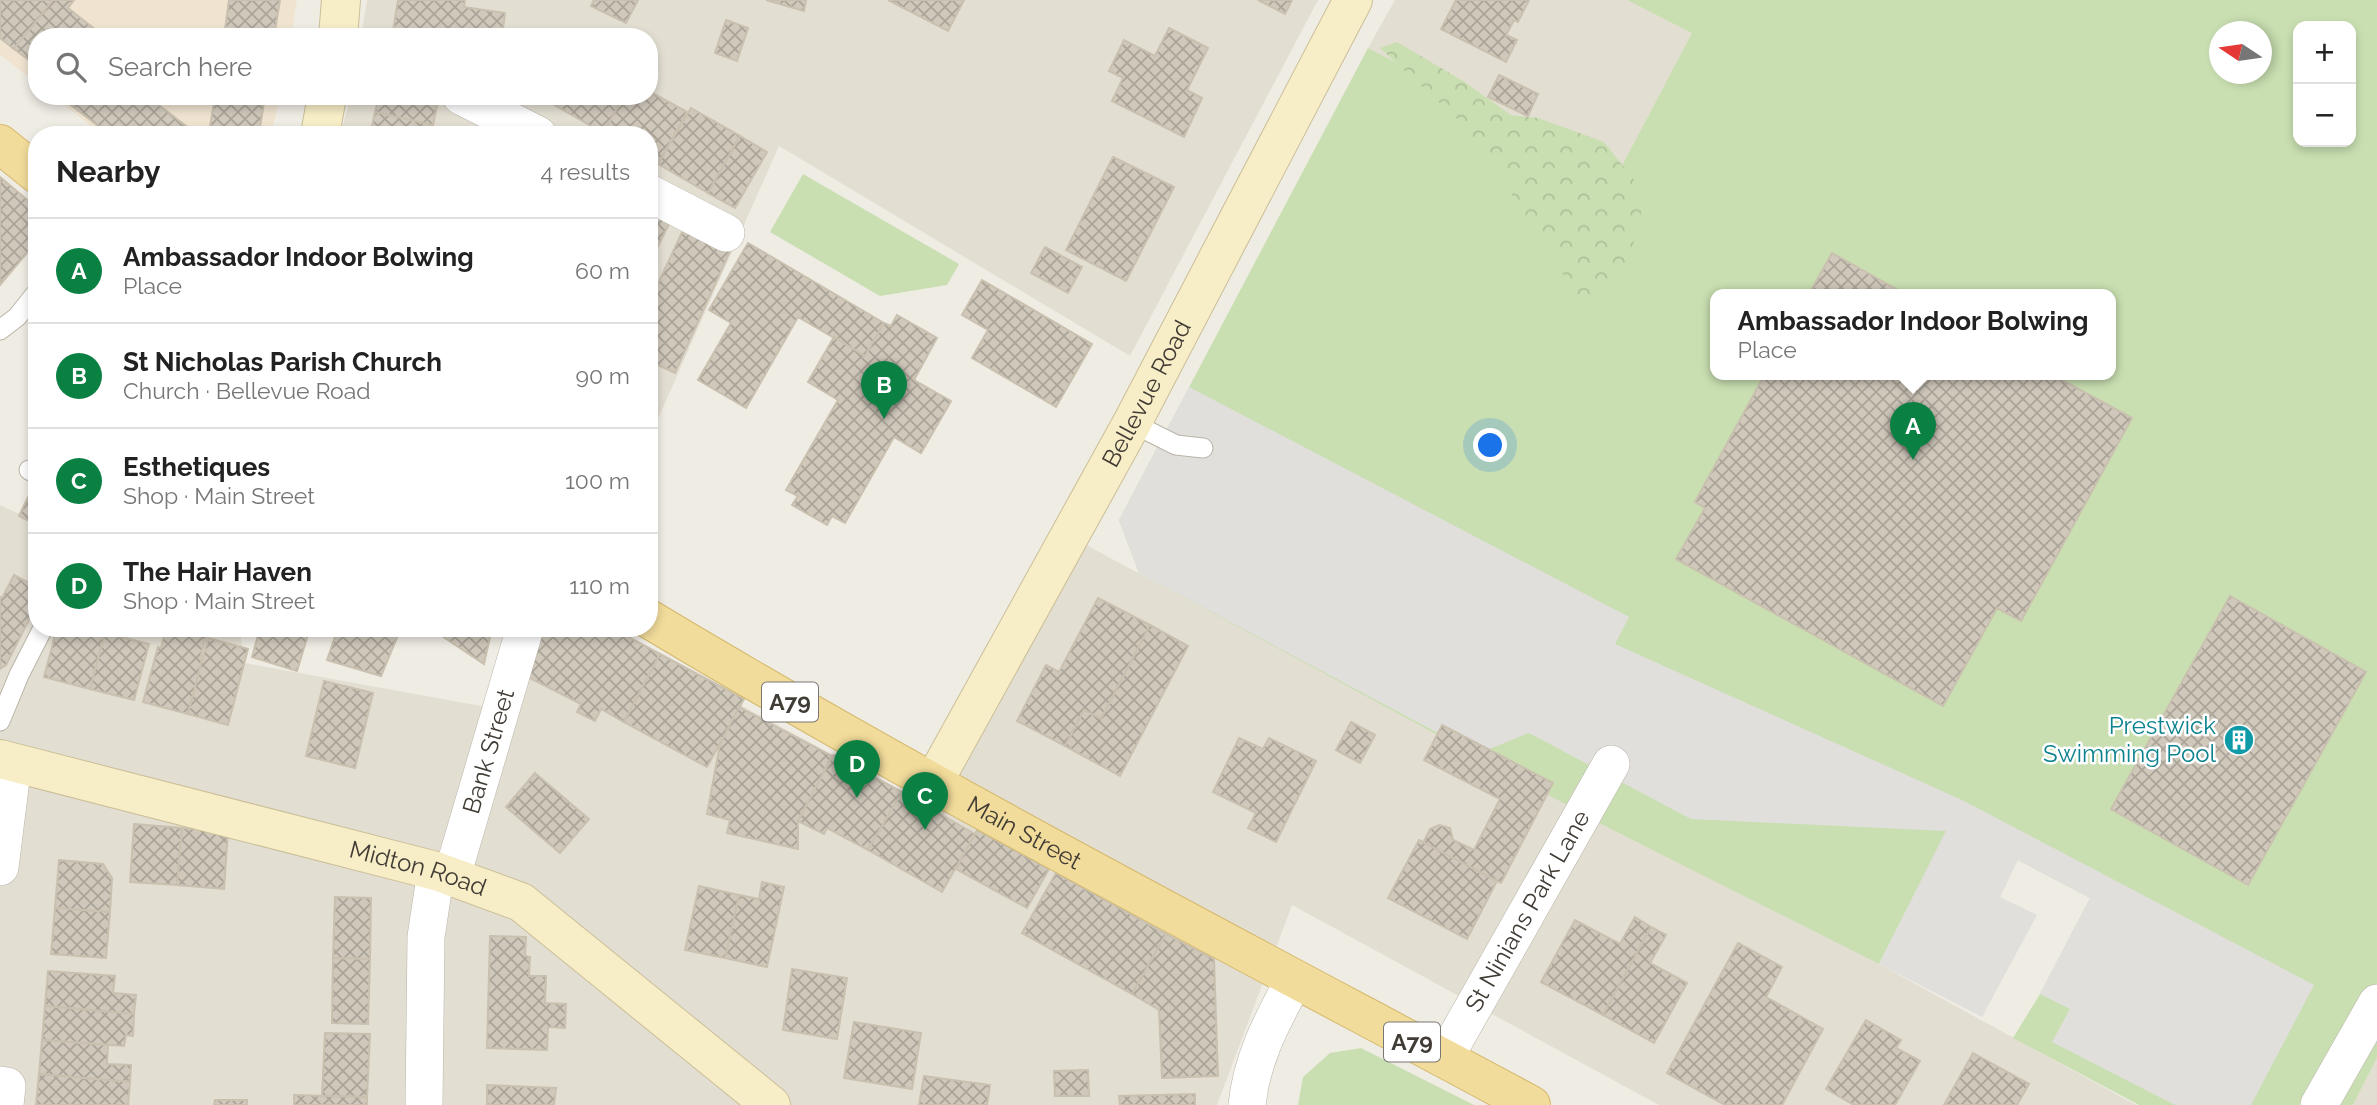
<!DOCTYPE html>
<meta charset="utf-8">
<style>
body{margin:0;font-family:Raleway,sans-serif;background:#f6f6f6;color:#222}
.controls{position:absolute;right:21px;top:21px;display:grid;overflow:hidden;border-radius:14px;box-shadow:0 4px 10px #0003}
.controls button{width:63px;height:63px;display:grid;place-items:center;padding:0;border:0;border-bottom:2px solid #e0e0e0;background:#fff;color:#222;font:35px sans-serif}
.compass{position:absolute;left:2209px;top:21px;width:63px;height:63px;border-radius:50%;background:#fff;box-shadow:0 4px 10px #0003;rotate:283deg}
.you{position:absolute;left:1491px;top:446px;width:24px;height:24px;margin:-18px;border:5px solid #fff;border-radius:50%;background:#1a73e8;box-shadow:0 0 0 10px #1a73e833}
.badge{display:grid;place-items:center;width:46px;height:46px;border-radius:50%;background:#0b8043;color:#fff;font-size:23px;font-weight:700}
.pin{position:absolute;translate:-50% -58px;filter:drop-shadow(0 2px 4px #0008)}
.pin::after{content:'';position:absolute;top:37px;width:24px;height:21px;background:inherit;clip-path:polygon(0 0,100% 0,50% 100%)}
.popup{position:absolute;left:1710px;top:289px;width:406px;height:91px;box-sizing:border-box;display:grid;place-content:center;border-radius:14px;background:#fff;filter:drop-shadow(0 2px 5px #0005);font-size:23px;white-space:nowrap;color:#767676}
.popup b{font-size:26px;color:#222}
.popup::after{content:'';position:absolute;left:50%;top:100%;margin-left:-14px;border:14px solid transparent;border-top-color:#fff}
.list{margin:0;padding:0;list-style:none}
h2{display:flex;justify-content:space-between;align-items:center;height:91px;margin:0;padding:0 28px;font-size:30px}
h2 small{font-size:23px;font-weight:400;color:#767676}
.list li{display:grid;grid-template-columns:46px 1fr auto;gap:21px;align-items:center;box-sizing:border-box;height:105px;padding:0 28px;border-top:2px solid #e0e0e0}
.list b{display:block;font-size:26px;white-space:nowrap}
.list p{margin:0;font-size:23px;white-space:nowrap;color:#767676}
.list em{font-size:23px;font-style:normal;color:#767676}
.icon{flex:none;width:38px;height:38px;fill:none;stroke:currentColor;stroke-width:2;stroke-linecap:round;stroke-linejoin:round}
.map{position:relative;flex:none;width:2377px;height:1105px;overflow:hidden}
.search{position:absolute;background:#fff;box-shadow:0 4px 10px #0003;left:28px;top:28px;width:630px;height:77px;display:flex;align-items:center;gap:18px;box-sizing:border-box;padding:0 24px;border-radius:28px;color:#767676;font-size:26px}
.panel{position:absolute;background:#fff;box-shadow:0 4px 10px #0003;left:28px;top:126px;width:630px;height:511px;border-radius:28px}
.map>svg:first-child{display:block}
.residential{fill:#e3ded2}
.commercial{fill:#f0e4d1}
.green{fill:#c9dfb1;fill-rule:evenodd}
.forest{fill:url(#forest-crowns)}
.parking{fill:#e1dfdc}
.building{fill:url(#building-cross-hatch);stroke:#c9c0af;stroke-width:2}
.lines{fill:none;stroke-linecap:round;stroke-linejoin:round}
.lane-casing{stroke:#bab4a8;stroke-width:21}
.street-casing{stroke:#bab4a8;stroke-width:38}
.secondary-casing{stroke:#cabf98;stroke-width:40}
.primary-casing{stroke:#d4b86d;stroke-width:40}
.lane{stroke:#fff;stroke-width:19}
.street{stroke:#fff;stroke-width:37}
.secondary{stroke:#f7edc6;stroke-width:38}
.primary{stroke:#f2dc9b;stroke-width:38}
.labels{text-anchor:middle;stroke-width:5;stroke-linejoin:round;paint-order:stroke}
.shield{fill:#fff;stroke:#7a7672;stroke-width:2}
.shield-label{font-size:23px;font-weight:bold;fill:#413c35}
.street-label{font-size:24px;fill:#413c35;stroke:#fff}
.culture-label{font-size:24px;fill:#0d838f;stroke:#fff;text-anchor:end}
</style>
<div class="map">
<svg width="2377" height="1105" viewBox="0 0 2377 1105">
<defs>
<pattern id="forest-crowns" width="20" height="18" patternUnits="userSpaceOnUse" patternTransform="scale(1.75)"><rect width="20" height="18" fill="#c9dfb1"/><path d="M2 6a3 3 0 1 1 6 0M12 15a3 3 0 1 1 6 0" fill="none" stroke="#aec099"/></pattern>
<pattern id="building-cross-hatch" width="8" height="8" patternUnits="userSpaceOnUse" patternTransform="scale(1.75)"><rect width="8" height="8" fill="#d0c8bb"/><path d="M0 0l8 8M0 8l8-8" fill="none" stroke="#aaa499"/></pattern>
</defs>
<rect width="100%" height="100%" fill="#efece4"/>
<g class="residential">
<polygon points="367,0 1318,0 1130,356 779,146 649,439 649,135 340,135 351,96 649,96 649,37 361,37"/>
<polygon points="1395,0 1627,0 1693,32 1617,175 1368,48"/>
<polygon points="0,505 37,522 37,628 239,628 245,663 519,713 541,628 599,628 934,810 1084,544 1477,754 1879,964 2136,1105 1659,1105 1292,905 1217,1105 0,1105"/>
<polygon points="2377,1058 2377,1105 2353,1105"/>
</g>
<g class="commercial">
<polygon points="0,0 297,0 291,37 37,37 37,83 0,55"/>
<polygon points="53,96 280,96 271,135 102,135"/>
</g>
<g class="green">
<path d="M 1627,0 L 2377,0 L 2377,1058 L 2353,1105 L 2139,1105 L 2013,1038 L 2040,994 L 2090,898 L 2018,860 L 1947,831 L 1879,964 L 1611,829 L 1139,573 L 1119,520 L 1368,48 L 1617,175 L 1692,33 ZM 2298,26 L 2351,26 L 2351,142 L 2298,142 ZM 2220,32 L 2262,32 L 2262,74 L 2220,74 ZM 1715,294 L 2111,294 L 2111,374 L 1715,374 Z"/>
<polygon points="803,174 959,264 947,285 880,296 770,232"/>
<polygon points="1361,1048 1474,1105 1298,1105 1303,1077 1330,1053"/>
</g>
<path class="forest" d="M 1397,42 L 1463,81 L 1511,115 L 1538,118 L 1604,142 L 1645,194 C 1634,245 1632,267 1595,306 L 1573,293 L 1552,254 L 1466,127 L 1380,48 Z"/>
<polygon class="parking" points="1189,387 1629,617 1615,644 1962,800 2314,985 2251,1105 2175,1105 2052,1042 2070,1009 2040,994 2090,898 2018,860 2000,897 2037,915 1982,1017 1879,964 1946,831 1691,819 1529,733 1477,754 1139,573 1119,520"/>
<g class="building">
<polygon points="0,0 53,0 14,49 0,38"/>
<polygon points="53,0 74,0 68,8 101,34 98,37 37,37 37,66 14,49"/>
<polygon points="229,0 280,0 274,37 224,37"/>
<polygon points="398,0 465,0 464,7 505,13 502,37 392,37"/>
<polygon points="594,0 638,0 626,23 591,6"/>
<polygon points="766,0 806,0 804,11"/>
<polygon points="888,0 964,0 948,31"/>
<polygon points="1258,0 1292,0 1285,14"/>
<polygon points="1456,0 1529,0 1518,22 1514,20 1506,35 1517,40 1506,62 1441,29"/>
<polygon points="726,20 748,28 737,61 715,53"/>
<polygon points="1169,28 1208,48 1187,90 1202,98 1184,137 1112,101 1123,78 1109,71 1124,40 1155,56"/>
<polygon points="1499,75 1538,94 1528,116 1488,97"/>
<polygon points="649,91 687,112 658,164 649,159 649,135 607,135 603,133 624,96 649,96"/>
<polygon points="59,96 147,96 190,129 186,135 110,135"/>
<polygon points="215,96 265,96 259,134 210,127"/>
<polygon points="379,96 439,96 433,125 375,112"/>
<polygon points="548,96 624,96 603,133 546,100"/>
<polygon points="691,108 740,136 708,193 658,164"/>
<polygon points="375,112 433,125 431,135 370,135"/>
<polygon points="210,127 259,134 210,135"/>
<polygon points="740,136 767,152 735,208 708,193"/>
<polygon points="1113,157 1174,187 1126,281 1066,250"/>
<polygon points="0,177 37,208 37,241 0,285"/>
<polygon points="649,208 671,220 653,256 649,254"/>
<polygon points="684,228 731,249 675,373 649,361 649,303"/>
<polygon points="748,243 884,323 865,356 798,317 746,408 698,380 731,323 709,310"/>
<polygon points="1045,247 1082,267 1068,293 1031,273"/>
<polygon points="1832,253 1905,294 1809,294"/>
<polygon points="982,280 1092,344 1056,407 972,358 988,330 962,315"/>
<polygon points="897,315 937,338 914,380 951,401 921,453 894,437 845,523 832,516 827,525 792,505 798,496 786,490 838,400 808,382 834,337 865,356 884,323 891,326"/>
<polygon points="1765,374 2051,374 2132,418 2021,621 1997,608 1943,706 1676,559 1705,508 1695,502"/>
<polygon points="28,497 37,501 37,515 33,523 19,516"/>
<polygon points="14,575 37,587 37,604 6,665 0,669 0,597 2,598"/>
<polygon points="2230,596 2366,672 2248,885 2111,809"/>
<polygon points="1098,598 1150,625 1101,719 1084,710 1065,746 1017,721 1046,665 1059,672"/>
<polygon points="1150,625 1188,646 1120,776 1065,746 1084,710 1101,719"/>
<polygon points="57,628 99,628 98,631 105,633 90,689 44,677"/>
<polygon points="166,628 175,628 206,636 200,659 202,660 188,714 143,702 158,647 161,648"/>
<polygon points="260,628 310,628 297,671 252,657"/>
<polygon points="338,628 401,628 381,676 327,660"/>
<polygon points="430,628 492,628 484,664"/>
<polygon points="543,628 612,628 660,654 624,722 601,709 595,721 577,712 581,704 520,673"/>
<polygon points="105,633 149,644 134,700 90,689"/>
<polygon points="208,638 248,649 228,725 188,714"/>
<polygon points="660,654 744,699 707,767 624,722"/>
<polygon points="324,681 373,693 355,768 306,756"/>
<polygon points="739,707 832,756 798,821 798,849 727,833 730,820 707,814 720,744"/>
<polygon points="1351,722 1375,735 1360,763 1336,750"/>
<polygon points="1442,725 1553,783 1501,883 1423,843 1430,829 1439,825 1450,828 1453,840 1474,850 1500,799 1424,760"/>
<polygon points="1239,738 1263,749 1269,738 1316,761 1276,842 1248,828 1256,813 1213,792"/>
<polygon points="833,755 902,792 868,850 827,828 824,834 798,821"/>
<polygon points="535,773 589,819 560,853 506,807"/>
<polygon points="902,792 975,834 942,892 868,850"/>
<polygon points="134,824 182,828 177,885 130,882"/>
<polygon points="182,828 228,831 224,889 177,885"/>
<polygon points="977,830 1049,869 1027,908 956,869"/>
<polygon points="1419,840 1497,881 1467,939 1388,898"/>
<polygon points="59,860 103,864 112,878 110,912 55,908"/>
<polygon points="1056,873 1166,934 1132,994 1022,933"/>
<polygon points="762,882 784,887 767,967 725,958 739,895 759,899"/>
<polygon points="699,886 739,895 725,958 685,950"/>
<polygon points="335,897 371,898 370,959 333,958"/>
<polygon points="55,908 110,912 106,958 51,954"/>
<polygon points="1635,917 1651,927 1603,1015 1541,982 1575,920 1620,944"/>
<polygon points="1651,927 1666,935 1650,963 1687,983 1654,1043 1603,1015"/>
<polygon points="1166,934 1214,959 1218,1076 1162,1078 1159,1010 1132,994"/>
<polygon points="490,936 526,937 525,956 530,957 529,976 546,976 545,1003 566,1004 565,1028 548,1027 547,1050 487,1048"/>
<polygon points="1738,943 1782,967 1766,997 1823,1029 1782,1105 1725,1105 1667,1073"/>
<polygon points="333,958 370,959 368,1024 332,1023"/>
<polygon points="792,969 847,978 837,1039 783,1030"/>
<polygon points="48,971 115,976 113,993 136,995 134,1014 45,1006"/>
<polygon points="45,1006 134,1014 133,1036 126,1035 124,1046 42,1040"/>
<polygon points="1866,1020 1901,1040 1896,1048 1920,1061 1895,1105 1854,1105 1826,1089"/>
<polygon points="854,1022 921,1033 912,1089 844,1078"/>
<polygon points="325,1033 370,1034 367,1097 322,1096"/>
<polygon points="42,1040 108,1045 107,1064 131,1065 130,1082 39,1074"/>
<polygon points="1973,1053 2029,1084 2017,1105 1944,1105"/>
<polygon points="1088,1070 1089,1096 1055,1096 1054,1071"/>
<polygon points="39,1074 130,1082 128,1105 36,1105"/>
<polygon points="924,1076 990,1085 987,1105 919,1105"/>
<polygon points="487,1085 556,1088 554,1105 487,1105"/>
<polygon points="1195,1094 1195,1105 1120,1105 1119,1096"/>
<polygon points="294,1095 367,1097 367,1105 294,1105"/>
<polygon points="215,1100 247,1100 247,1105 214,1105"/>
</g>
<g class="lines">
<g class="lane-casing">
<g id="lane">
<polyline points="0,330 17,317 37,292"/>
<polyline points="1132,423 1176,445 1203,448"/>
<polyline points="29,470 37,474"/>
<polyline points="0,721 19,675 43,628"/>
</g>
</g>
<g class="street-casing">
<g id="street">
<polyline points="461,96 538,135"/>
<polyline points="649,193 726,233"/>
<polyline points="0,867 13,763"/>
<path id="s1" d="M 452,876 L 525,628"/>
<path id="s2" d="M 1444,1059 L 1611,764"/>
<polyline points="0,1085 7,1086 5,1105"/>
<polyline points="424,1105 426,937 436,871"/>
<path d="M 1247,1105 C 1252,1057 1272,1022 1294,980"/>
<polyline points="2319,1105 2377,1003"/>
</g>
</g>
<g class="secondary-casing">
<g id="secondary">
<polyline points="338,37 341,0"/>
<polyline points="320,135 327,96"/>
<path id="s3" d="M 0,759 L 436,871 L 521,902 L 771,1105"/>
<path id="s4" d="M 933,783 L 1132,423 L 1353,0"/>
</g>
</g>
<g class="primary-casing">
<g id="primary">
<polyline points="0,144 37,174"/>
<path id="s5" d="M 649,619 C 937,792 1235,946 1531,1105"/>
</g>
</g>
<use href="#lane" class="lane"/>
<use href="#street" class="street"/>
<use href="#secondary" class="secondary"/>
<use href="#primary" class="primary"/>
</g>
<defs>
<g id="building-disc" transform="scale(1.575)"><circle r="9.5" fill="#0f9aa8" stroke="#fff"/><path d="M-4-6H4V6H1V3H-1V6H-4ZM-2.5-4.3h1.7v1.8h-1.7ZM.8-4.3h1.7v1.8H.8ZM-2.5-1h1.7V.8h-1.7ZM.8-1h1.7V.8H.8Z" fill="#fff"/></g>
</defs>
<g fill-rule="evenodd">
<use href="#building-disc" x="2239" y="740"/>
</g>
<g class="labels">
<g class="shield">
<rect x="762" y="682.5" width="56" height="39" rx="5"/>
<rect x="1384" y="1022.5" width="56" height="39" rx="5"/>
</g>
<g class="shield-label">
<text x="790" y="710">A79</text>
<text x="1412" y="1050">A79</text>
</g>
<g class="street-label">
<text dy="8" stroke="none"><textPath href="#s4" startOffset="444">Bellevue Road</textPath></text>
<text dy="8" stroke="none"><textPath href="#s1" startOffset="130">Bank Street</textPath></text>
<text dy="8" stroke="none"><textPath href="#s5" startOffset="432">Main Street</textPath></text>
<text dy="8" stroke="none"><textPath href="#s3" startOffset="432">Midton Road</textPath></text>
<text dy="8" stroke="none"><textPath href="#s2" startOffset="170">St Ninians Park Lane</textPath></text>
</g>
<g class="culture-label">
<text x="2216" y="734">Prestwick<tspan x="2216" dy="28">Swimming Pool</tspan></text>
</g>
</g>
</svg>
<div class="controls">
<button>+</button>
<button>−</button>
</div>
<svg class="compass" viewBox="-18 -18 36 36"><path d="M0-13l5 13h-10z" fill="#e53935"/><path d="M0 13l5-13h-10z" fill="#767676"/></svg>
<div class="you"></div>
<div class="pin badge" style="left:1913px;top:460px">A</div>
<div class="popup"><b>Ambassador Indoor Bolwing</b>Place</div>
<div class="pin badge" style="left:884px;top:419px">B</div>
<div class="pin badge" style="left:925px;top:830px">C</div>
<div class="pin badge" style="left:857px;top:798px">D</div>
<div class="search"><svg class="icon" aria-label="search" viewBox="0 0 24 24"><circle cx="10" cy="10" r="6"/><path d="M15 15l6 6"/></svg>Search here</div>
<section class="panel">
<h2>Nearby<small>4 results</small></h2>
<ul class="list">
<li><span class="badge">A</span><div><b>Ambassador Indoor Bolwing</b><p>Place</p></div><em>60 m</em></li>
<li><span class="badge">B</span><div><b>St Nicholas Parish Church</b><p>Church · Bellevue Road</p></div><em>90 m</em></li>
<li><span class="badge">C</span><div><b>Esthetiques</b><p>Shop · Main Street</p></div><em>100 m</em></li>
<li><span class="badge">D</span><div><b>The Hair Haven</b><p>Shop · Main Street</p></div><em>110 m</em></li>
</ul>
</section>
</div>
